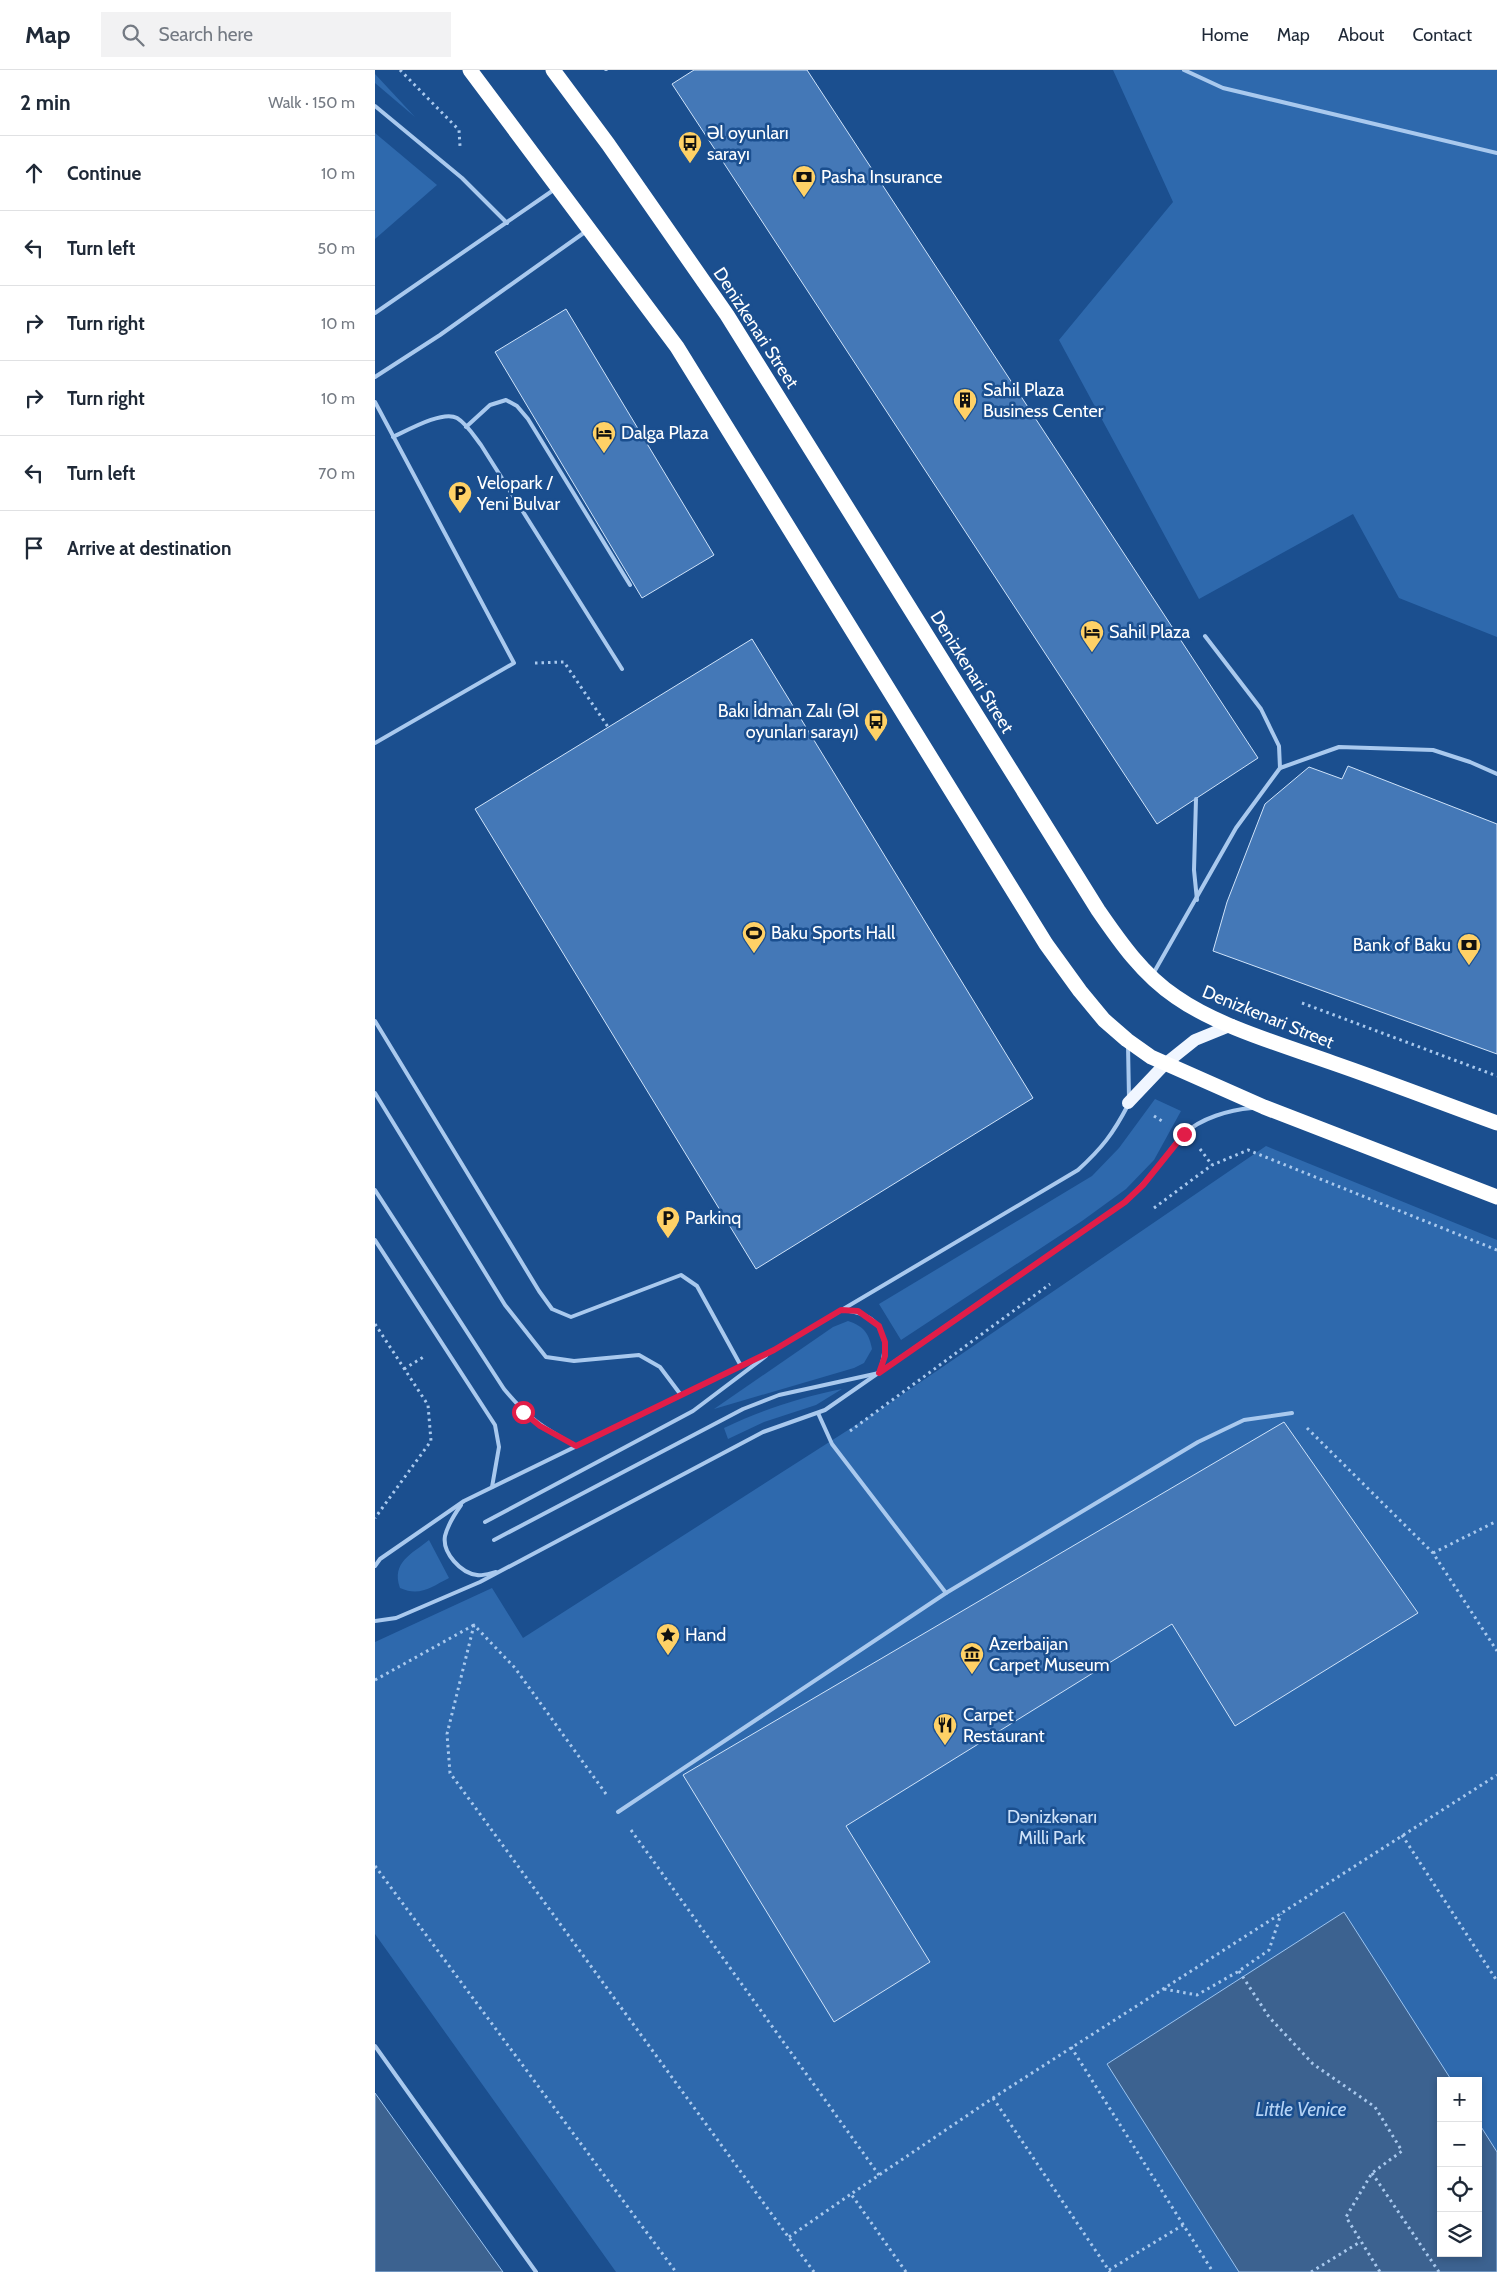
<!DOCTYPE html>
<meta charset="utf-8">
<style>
body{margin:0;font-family:Cabin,sans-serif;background:#f2f2f3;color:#1f2937}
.controls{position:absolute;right:15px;bottom:15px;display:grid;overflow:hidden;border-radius:0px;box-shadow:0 2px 8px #0003}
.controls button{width:45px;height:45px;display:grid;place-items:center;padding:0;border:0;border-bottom:1px solid #e0e1e3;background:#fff;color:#1f2937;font:25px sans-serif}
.stop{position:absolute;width:15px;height:15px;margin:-11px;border:4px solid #e11d48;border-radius:50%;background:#fff}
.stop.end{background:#e11d48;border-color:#fff;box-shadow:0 1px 5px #0008}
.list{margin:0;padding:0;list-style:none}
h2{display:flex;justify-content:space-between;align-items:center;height:65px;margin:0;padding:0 20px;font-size:21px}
h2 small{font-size:16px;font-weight:400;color:#747a83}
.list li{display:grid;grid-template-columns:32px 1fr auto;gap:15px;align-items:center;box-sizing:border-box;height:75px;padding:0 20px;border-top:1px solid #e0e1e3}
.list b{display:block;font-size:19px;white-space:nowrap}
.list em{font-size:16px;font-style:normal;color:#747a83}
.icon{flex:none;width:28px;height:28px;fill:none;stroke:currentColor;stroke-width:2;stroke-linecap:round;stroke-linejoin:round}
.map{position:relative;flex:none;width:1122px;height:2202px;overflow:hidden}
header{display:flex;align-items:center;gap:30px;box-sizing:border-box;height:70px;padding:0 25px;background:#fff;border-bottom:1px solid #e0e1e3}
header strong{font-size:24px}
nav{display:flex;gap:28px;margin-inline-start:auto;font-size:18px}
.search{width:350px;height:45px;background:#f2f2f3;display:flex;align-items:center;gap:12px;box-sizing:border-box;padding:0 18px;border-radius:0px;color:#747a83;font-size:19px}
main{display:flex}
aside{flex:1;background:#fff}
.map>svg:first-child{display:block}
.green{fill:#2e69ad;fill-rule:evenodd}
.water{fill:#3c6290;stroke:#9cc4f0}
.building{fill:#4478b7;stroke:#cfe3fa}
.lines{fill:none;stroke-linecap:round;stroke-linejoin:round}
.path{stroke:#a9c9ee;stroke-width:3;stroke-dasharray:2.5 4;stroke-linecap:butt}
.lane{stroke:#a9c9ee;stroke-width:4}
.primary{stroke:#f0f6ff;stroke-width:12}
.highway{stroke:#fff;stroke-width:15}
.route{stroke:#e11d48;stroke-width:6}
.labels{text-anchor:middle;stroke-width:5;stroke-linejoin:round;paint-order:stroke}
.poi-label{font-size:18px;fill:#fff;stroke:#1b4f8f;text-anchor:start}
.street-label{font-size:18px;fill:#fff;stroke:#1b4f8f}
.park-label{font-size:18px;fill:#cfe3fa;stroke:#1b4f8f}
.water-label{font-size:19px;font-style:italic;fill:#b5d3f5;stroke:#1b4f8f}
</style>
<header>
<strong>Map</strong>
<div class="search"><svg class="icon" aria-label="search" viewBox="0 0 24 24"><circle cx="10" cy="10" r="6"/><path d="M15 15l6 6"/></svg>Search here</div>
<nav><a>Home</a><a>Map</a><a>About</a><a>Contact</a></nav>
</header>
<main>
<aside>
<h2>2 min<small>Walk · 150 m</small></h2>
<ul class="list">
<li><svg class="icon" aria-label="ahead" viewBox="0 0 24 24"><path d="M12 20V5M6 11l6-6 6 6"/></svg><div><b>Continue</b></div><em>10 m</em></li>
<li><svg class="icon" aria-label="left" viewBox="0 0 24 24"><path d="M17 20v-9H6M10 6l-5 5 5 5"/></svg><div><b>Turn left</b></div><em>50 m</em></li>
<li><svg class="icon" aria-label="right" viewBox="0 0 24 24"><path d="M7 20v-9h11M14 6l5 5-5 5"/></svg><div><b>Turn right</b></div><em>10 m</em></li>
<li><svg class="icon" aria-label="right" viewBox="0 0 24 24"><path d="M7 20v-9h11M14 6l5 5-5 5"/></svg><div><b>Turn right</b></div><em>10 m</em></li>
<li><svg class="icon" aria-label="left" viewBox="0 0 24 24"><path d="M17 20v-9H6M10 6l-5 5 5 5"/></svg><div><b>Turn left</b></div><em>70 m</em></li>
<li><svg class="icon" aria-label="arrive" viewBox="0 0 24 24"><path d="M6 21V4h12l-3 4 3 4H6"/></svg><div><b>Arrive at destination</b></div></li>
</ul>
</aside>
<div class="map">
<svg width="1122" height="2202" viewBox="0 0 1122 2202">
<rect width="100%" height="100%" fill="#1b4f8f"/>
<g class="green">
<polygon points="738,0 1122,0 1122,567 1024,528 978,444 824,529 684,270 798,132"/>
<polygon points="0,4 40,47 0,13"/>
<polygon points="0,63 62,115 0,169"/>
<polygon points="780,1029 806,1041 779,1090 751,1119 707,1151 526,1270 504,1234 717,1106 744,1078"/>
<path d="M 891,1076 L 1122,1170 L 1122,2202 L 241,2202 L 0,1864 L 0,1572 L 117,1518 L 148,1568 L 506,1339 ZM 1066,2011 L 1103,2011 L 1103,2183 L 1066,2183 Z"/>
<path d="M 473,1251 C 489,1256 494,1264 497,1279 L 489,1293 L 479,1298 L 339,1339 L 458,1257 Z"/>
<path d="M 467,1319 L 441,1335 L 389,1352 L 353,1369 L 349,1358 C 390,1339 423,1328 467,1319 Z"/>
<path d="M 54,1470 L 74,1508 C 56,1517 45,1527 25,1518 C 16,1492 37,1484 54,1470 Z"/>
</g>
<g class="water">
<polygon points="969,1842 1077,2011 1066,2011 1066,2183 1103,2183 1103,2052 1122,2082 1122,2202 864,2202 732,1994"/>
<polygon points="0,2023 128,2202 0,2202"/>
</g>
<g class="building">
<polygon points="319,0 432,0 883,688 782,754 297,14"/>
<polygon points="191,239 339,485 267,528 120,282"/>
<polygon points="377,569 658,1028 381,1199 100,739"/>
<polygon points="973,696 1122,754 1122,984 838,881 852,832 890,734 934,697 967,709"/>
<polygon points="909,1352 1043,1543 860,1656 797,1554 471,1756 555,1892 459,1952 308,1705"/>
</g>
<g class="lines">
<g class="path">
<polyline points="25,0 84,60 85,76"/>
<polyline points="231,0 231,1"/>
<polyline points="160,593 189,592 233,657"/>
<polyline points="927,933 1122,1006"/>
<polyline points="779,1046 790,1053"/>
<polyline points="825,1079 837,1095"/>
<polyline points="779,1138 837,1095 873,1080 1122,1180"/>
<polyline points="0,1254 53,1335 56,1371 0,1448"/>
<polyline points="29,1299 50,1286"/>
<polyline points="932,1358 1058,1483 1122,1581"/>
<polyline points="475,1361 675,1214"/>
<polyline points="1058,1483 1122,1451"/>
<polyline points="0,1610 99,1555"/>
<polyline points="231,1724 140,1598 99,1555 72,1664 75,1703 439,2202"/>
<polyline points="256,1760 504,2105"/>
<polyline points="1027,1765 1122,1911"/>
<polyline points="0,1796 301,2202"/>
<polyline points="864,1901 894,1947 938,1994 1000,2037 1027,2081 997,2103 971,2147 1005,2202"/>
<polyline points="789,1919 822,1925 864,1901 894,1880 906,1844"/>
<polyline points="696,1977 838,2202"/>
<polyline points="618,2028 735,2202"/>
<polyline points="997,2103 1064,2202"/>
<polyline points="414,2167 476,2124"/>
<polyline points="734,2200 808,2155"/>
<polyline points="531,2202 476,2124 618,2028 1122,1705"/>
<polyline points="936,2202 985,2172"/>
</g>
<g class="lane">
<polyline points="809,0 848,18 1122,83"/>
<polyline points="0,36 87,108 132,153"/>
<polyline points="0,243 180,119"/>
<polyline points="0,307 65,265 210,162"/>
<polyline points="0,332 139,593 0,673"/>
<polyline points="91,357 115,335 131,330 142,336 153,349 255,515"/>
<path d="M 18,367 C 33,360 68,340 82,348 C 92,354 99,366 106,375 L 247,599"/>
<polyline points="905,698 964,677 1058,680 1095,692 1122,704"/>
<polyline points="821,729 819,800 822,830"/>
<polyline points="778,904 861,758 905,698 904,676 886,639 830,566"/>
<polyline points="0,951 164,1221 177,1239 196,1247 306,1205 322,1216 366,1296"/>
<polyline points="753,975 754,1028"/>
<polyline points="0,1023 130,1235 171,1287 199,1291 264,1285 285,1297 306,1325"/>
<path d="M 0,1120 L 129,1319 C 154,1349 167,1357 201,1376"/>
<polyline points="0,1170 120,1355 124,1377 117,1417"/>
<path d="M 86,1435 C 79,1445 73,1454 70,1466 C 67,1483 86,1503 102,1505 C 108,1506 116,1503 121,1502"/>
<polyline points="110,1452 318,1341 391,1286"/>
<path d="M 119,1470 L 368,1339 L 404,1325 L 504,1303 C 517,1267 507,1243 466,1240"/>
<path d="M 0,1496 L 5,1489 L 89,1431 L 399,1280 L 703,1100 C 727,1078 738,1064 753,1035"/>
<polyline points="571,1523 823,1372 869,1350 917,1343"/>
<path d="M 0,1551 L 21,1548 L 105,1512 L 388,1362 L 450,1340 L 750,1132 C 765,1119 777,1104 789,1089 C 795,1081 801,1071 809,1064 C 826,1048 854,1040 877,1038"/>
<polyline points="243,1742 571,1523 457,1374 443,1343"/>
<polyline points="0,1976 161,2202"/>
</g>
<polyline class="primary" points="753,1033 790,994 820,970 857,955"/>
<g class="highway">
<polyline points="95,0 302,277 671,874 705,921 729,950 752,970 776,987 889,1037 1122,1127"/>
<path d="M 178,0 L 233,74 L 352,245 L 723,840 C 745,872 768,905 801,927 C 844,957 908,975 958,993 C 1013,1012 1067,1033 1122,1053"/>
</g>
</g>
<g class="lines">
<polyline class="route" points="148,1342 165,1356 201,1376 399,1280 466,1240 483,1241 504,1256 510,1272 510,1286 504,1303 750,1132 768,1115 809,1064"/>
</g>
<defs>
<g id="bus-pin" transform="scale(1.25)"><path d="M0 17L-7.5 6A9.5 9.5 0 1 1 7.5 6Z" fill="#ffd166" stroke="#1b4f8f"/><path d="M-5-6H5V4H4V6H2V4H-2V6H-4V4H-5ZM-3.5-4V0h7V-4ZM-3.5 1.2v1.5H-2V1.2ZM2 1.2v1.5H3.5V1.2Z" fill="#111"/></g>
<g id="bank-pin" transform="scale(1.25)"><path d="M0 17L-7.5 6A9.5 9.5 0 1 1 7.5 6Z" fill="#ffd166" stroke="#1b4f8f"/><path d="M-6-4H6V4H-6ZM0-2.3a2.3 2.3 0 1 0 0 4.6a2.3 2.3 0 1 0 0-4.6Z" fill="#111"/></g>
<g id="building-pin" transform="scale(1.25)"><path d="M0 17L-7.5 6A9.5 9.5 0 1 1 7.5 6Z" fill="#ffd166" stroke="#1b4f8f"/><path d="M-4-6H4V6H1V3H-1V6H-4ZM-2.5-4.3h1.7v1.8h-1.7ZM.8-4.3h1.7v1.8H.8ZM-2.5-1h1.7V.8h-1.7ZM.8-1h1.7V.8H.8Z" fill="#111"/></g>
<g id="hotel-pin" transform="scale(1.25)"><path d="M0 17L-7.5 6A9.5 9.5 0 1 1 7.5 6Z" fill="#ffd166" stroke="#1b4f8f"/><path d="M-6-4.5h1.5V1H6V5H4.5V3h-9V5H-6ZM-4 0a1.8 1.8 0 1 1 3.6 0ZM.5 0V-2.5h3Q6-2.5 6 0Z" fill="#111"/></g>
<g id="parking-pin" transform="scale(1.25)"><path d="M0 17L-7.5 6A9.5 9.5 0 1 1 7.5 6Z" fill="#ffd166" stroke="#1b4f8f"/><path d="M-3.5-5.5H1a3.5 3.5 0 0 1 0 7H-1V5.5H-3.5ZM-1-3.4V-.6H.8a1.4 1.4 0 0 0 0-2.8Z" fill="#111"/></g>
<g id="stadium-pin" transform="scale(1.25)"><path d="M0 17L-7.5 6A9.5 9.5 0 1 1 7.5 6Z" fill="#ffd166" stroke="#1b4f8f"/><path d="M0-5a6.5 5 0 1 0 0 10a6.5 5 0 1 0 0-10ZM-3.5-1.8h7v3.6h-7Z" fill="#111"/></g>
<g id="sight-pin" transform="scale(1.25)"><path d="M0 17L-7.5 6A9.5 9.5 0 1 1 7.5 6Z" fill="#ffd166" stroke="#1b4f8f"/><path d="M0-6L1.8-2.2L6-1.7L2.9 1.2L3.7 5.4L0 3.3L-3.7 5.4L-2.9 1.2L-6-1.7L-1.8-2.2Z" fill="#111"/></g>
<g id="museum-pin" transform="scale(1.25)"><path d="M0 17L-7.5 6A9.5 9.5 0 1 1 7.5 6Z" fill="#ffd166" stroke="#1b4f8f"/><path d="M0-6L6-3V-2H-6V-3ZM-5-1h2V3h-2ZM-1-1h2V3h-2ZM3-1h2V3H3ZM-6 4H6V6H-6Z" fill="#111"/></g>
<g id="restaurant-pin" transform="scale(1.25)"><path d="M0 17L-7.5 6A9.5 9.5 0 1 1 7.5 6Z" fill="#ffd166" stroke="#1b4f8f"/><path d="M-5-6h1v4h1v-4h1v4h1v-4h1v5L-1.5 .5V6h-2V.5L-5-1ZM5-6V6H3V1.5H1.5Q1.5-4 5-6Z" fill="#111"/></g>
</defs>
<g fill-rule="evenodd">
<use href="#bus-pin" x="315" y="73"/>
<use href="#bank-pin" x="429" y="107"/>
<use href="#building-pin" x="590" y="330"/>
<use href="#hotel-pin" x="229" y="363"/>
<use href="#parking-pin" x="85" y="423"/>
<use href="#hotel-pin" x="717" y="562"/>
<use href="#bus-pin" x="501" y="651"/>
<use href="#stadium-pin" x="379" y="863"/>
<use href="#bank-pin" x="1094" y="875"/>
<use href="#parking-pin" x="293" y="1148"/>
<use href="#sight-pin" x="293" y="1565"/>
<use href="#museum-pin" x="597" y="1584"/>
<use href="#restaurant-pin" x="570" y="1655"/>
</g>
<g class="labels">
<g class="poi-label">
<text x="332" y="69">Əl oyunları<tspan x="332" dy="21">sarayı</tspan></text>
<text x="446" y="113">Pasha Insurance</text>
<text x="608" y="326">Sahil Plaza<tspan x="608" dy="21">Business Center</tspan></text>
<text x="246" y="369">Dalga Plaza</text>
<text x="102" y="419">Velopark /<tspan x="102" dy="21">Yeni Bulvar</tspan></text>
<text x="734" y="568">Sahil Plaza</text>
<text x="484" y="647" text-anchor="end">Bakı İdman Zalı (Əl<tspan x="484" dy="21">oyunları sarayı)</tspan></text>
<text x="396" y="869">Baku Sports Hall</text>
<text x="1076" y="881" text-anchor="end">Bank of Baku</text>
<text x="310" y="1154">Parkinq</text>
<text x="310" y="1571">Hand</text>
<text x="614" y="1580">Azerbaijan<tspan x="614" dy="21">Carpet Museum</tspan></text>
<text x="588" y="1651">Carpet<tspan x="588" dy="21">Restaurant</tspan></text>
</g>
<g class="street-label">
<text transform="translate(381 258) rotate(57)" y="6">Denizkenari Street</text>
<text transform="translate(597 602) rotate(58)" y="6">Denizkenari Street</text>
<text transform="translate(893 947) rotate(22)" y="6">Denizkenari Street</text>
</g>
<g class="park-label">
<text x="677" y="1753">Dənizkənarı<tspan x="677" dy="21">Milli Park</tspan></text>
</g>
<g class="water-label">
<text x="926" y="2046">Little Venice</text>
</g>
</g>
</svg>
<div class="controls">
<button>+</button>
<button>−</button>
<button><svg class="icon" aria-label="locate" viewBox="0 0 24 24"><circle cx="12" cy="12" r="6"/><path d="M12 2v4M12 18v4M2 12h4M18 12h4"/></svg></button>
<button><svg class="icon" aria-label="layers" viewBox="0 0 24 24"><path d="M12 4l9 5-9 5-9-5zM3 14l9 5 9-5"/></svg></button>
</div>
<div class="stop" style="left:148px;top:1342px"></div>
<div class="stop end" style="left:809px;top:1064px"></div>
</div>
</main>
